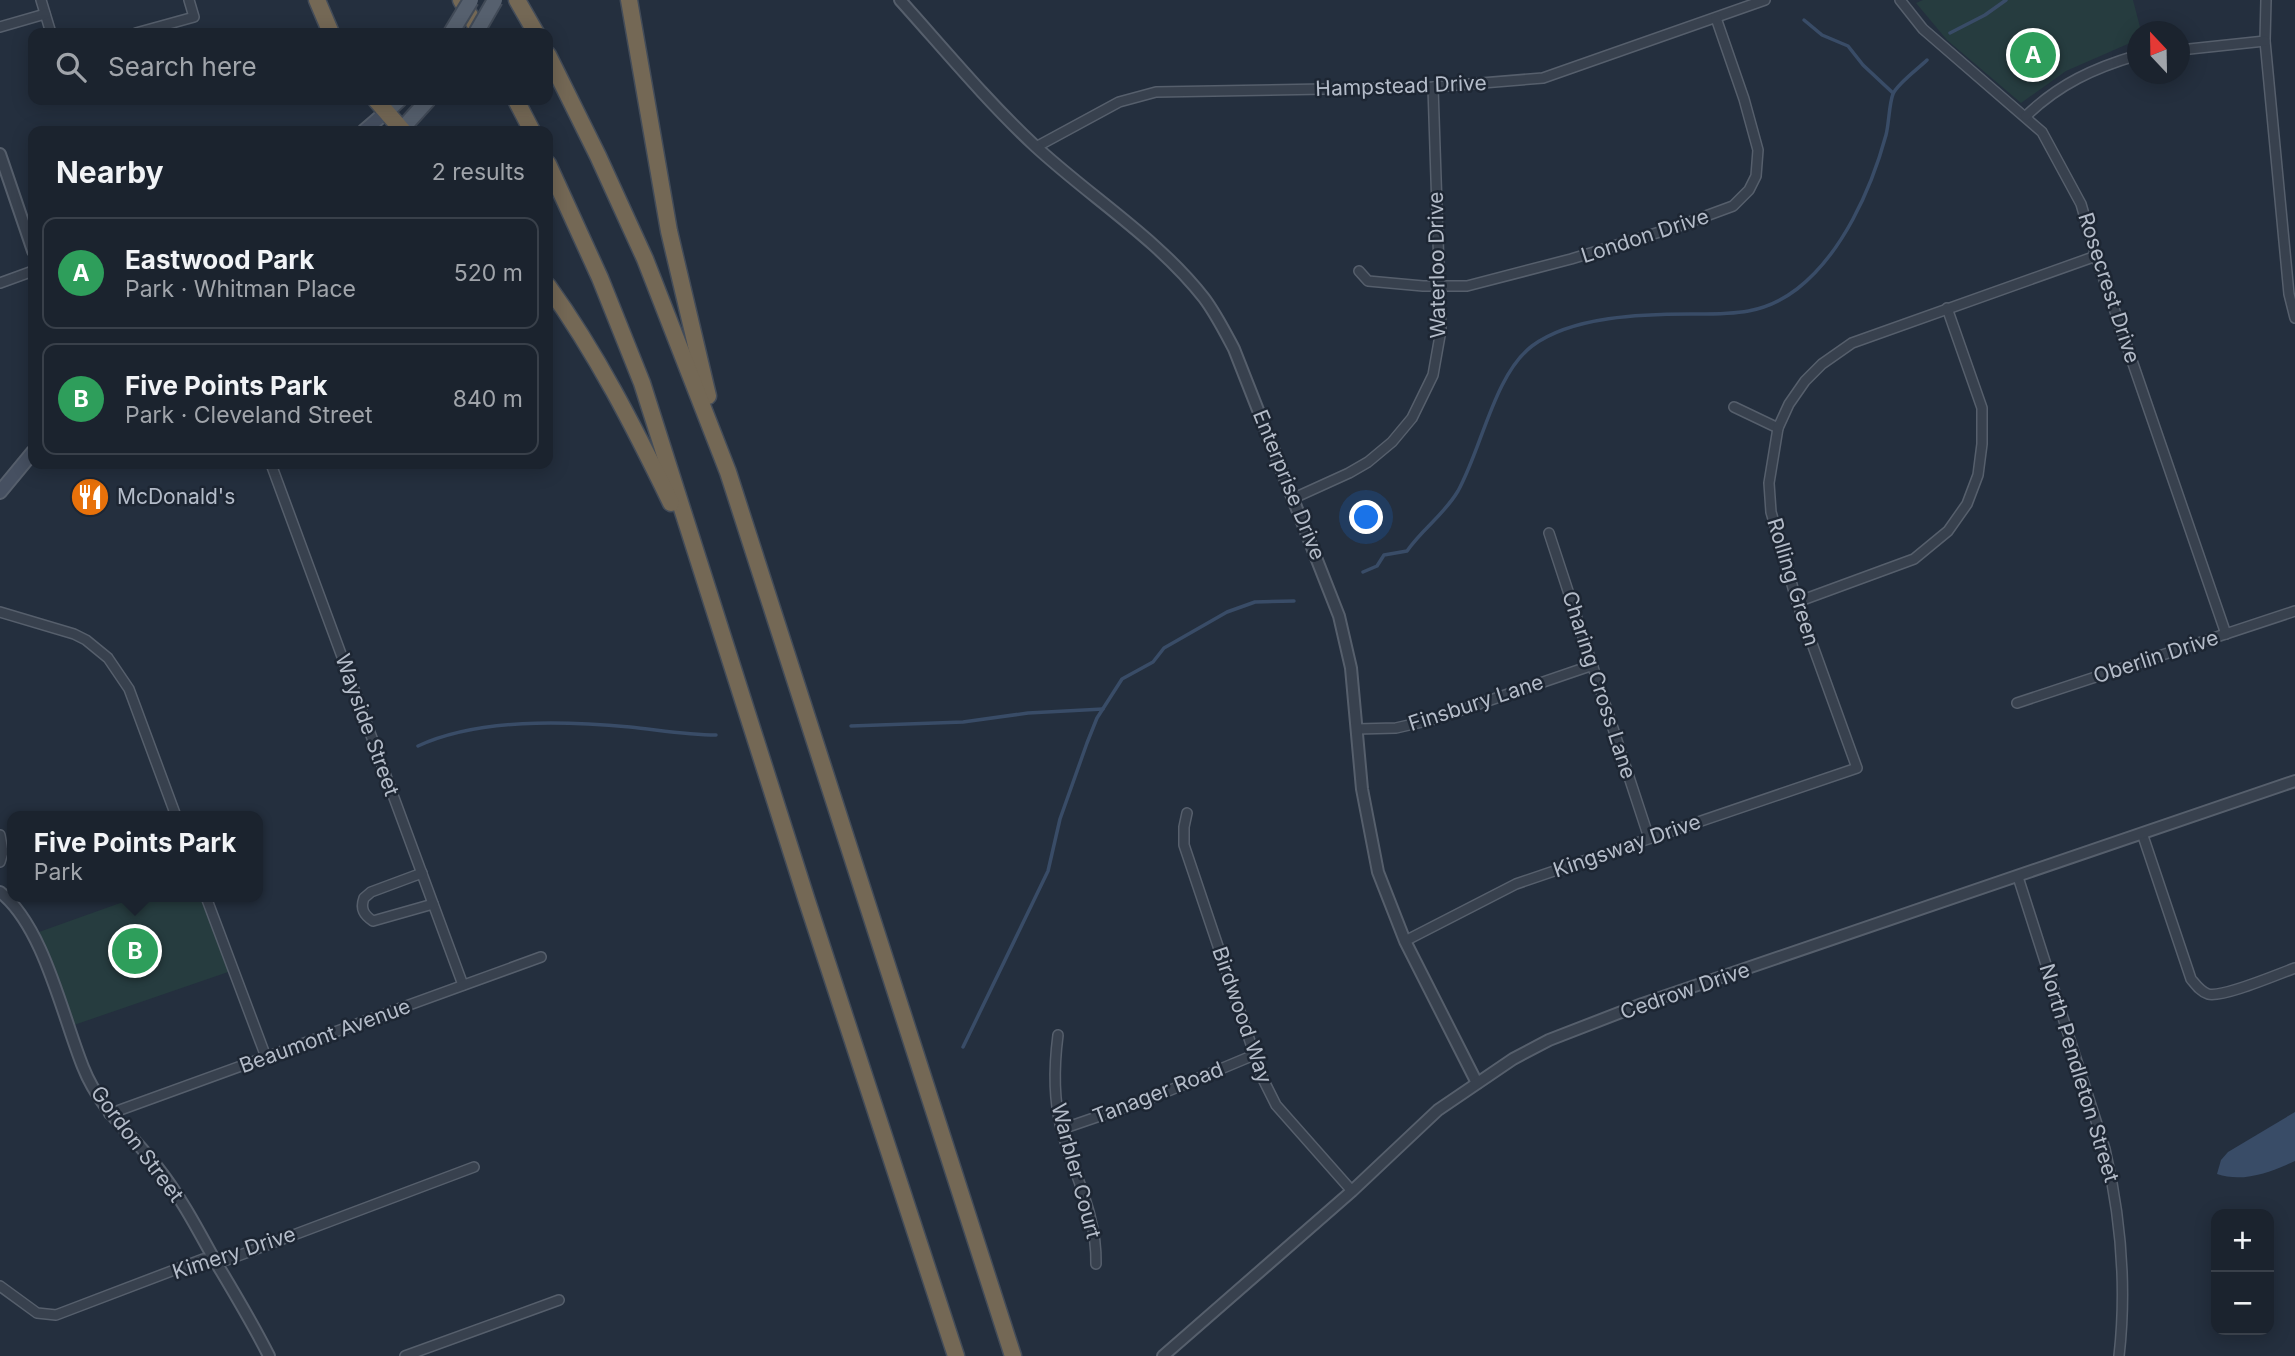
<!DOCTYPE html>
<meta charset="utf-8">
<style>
body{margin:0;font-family:Inter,sans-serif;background:#282f3a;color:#f1f3f6}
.controls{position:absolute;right:21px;bottom:21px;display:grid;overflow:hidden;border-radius:14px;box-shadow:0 4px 18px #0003}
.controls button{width:63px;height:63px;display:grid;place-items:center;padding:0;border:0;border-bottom:2px solid #39404a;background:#1b232e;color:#f1f3f6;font:35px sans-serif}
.compass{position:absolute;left:2127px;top:21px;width:63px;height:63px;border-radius:50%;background:#1b232e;box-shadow:0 4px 18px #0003;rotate:338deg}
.you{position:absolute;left:1367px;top:518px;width:24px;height:24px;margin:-18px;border:5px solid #fff;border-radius:50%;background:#1a73e8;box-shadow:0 0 0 10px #1a73e833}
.badge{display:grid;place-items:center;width:46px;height:46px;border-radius:50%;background:#8ab4f8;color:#fff;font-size:23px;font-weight:700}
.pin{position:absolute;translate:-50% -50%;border:4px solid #fff;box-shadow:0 2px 7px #0006}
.popup{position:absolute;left:7px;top:811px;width:256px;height:91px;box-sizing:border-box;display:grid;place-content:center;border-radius:14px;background:#1b232e;filter:drop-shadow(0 2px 5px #0005);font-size:23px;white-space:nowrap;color:#a0a4aa}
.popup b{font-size:26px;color:#f1f3f6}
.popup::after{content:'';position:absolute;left:50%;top:100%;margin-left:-14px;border:14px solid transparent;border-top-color:#1b232e}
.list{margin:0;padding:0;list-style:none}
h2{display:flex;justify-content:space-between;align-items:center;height:91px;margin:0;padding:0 28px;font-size:30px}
h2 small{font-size:23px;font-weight:400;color:#a0a4aa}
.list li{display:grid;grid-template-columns:46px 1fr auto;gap:21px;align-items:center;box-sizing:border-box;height:112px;margin:0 14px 14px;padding:0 14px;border:2px solid #39404a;border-radius:14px}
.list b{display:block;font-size:26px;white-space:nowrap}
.list p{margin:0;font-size:23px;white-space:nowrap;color:#a0a4aa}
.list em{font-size:23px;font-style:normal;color:#a0a4aa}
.icon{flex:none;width:38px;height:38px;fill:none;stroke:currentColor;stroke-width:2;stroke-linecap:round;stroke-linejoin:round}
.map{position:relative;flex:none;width:2295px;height:1356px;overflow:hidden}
.search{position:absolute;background:#1b232e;box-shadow:0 4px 18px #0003;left:28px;top:28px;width:525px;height:77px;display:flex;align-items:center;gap:18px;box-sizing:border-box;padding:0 24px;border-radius:14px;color:#a0a4aa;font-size:26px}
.panel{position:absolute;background:#1b232e;box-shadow:0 4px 18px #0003;left:28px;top:126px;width:525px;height:343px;border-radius:14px}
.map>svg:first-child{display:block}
.green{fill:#263c3f}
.water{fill:#394c67}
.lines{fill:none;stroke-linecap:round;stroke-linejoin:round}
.stream{stroke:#394c67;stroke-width:3.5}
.minor-casing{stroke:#565f6c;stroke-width:12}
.tertiary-casing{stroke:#565f6c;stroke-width:14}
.secondary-casing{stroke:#565f6c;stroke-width:16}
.primary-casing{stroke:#414a57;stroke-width:18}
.motorway-casing{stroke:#434c59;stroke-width:19}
.minor{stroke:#38414e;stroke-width:9}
.tertiary{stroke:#38414e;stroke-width:10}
.secondary{stroke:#465061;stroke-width:12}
.primary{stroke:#56606e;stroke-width:14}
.motorway{stroke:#746855;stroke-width:16}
.primary-bridge-casing{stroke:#414a57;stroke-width:18;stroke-linecap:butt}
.primary-bridge{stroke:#56606e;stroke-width:14}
.labels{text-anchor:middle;stroke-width:5;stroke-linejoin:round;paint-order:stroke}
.street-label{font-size:21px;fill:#b4bcc9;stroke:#1d2633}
.poi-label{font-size:21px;fill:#b4bcc9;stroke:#1d2633;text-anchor:start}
</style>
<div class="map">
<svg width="2295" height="1356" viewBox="0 0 2295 1356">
<rect width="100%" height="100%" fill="#242f3e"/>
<g class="green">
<polygon points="1923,0 2133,0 2141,31 2138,32 2137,40 2066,71 2021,103 1947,40 1916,3"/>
<polygon points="137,897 206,897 231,971 71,1026 39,932"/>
</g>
<path class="water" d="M 2295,1112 L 2295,1161 C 2271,1172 2243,1183 2217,1174 L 2221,1160 L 2228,1152 Z"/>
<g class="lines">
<g class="stream">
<polyline points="1804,20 1822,35 1848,46 1863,65 1893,93"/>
<polyline points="1950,33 1985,15 2006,0"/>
<path d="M 1363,572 L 1377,566 L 1384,555 L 1407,551 C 1423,528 1443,516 1458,491 C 1482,448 1494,375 1532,346 C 1572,316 1643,314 1691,314 C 1732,314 1763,315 1797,289 C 1842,254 1871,190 1886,135 C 1889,124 1889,104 1893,94 C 1897,84 1919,68 1927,60"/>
<polyline points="851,726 963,722 1028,713 1103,709"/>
<path d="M 418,746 C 479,718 564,721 630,727 C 659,730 687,735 716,735"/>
<polyline points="963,1047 1048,871 1060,819 1087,743 1097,718 1122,679 1153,662 1164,648 1227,612 1255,602 1294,601"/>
</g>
<g class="minor-casing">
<g id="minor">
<polyline points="41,0 51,33"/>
<polyline points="1900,0 1923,29 2042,132 2081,204 2096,256 2226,634"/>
<polyline points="2266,0 2265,41 2289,294 2295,318"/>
<polyline points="0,27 45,14"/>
<polyline points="136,33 194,17 189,0"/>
<polyline points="2180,50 2265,41"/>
<path d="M 2026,116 C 2059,84 2094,68 2138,55"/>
<polyline points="1036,147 1119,102 1156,92 1433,87 1543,78 1765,0"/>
<polyline points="1359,271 1368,281 1423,286 1467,286 1571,259 1676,227 1733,206 1749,190 1756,176 1758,150 1744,99 1716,18"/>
<polyline points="0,283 33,271"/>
<polyline points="1734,407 1778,428"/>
<polyline points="271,464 463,985"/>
<polyline points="1294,498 1349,473 1368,462 1392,442 1412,418 1433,375 1441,330 1433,87"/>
<polyline points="1549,533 1649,838"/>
<polyline points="1797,602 1914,559 1948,531 1967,504 1978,475 1982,444 1982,408 1947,308"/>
<polyline points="0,612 74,634 86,640 108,658 129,689 176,816"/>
<polyline points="2017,703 2295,611"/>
<polyline points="1357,729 1396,728 1435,719 1593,665"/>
<polyline points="1187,813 1184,827 1184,845 1262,1077 1276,1105 1352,1191"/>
<path d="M 2142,833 L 2191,979 C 2196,985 2201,992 2208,994 C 2223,998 2278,974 2295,968"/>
<polyline points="0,835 3,852 0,862"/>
<path d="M 422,873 L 371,892 L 364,898 C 360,909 364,915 373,921 L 433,904"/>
<path d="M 2018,877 L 2105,1149 C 2121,1218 2127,1286 2119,1356"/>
<polyline points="206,897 266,1057"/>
<polyline points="1405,941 1516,884 1857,768 1797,602 1771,512 1769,483 1778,428 1789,404 1805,381 1822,364 1852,343 2096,256"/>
<path d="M 1058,1035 C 1054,1066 1053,1097 1061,1128 C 1074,1176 1097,1213 1096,1264"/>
<polyline points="109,1114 541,957"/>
<polyline points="1062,1129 1149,1099 1254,1055"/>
<polyline points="0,1286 37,1313 56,1315 203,1259 227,1260 474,1167"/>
<polyline points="405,1356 559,1300"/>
</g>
</g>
<g class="tertiary-casing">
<g id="tertiary">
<path d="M 900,0 C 944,49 986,100 1034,145 C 1090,197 1157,238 1204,298 C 1216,314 1225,332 1234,349 L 1339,616 L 1351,668 L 1362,789 L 1378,872 L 1405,941 L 1477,1083"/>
<polyline points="0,154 33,251"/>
<path d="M 0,892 C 44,927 62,1015 83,1067 C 100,1110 131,1133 158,1168 C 180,1196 197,1228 214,1259 C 233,1291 252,1322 269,1356"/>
<polyline points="1163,1356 1352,1191 1438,1110 1513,1059 1549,1040 1642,1004 2295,781"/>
</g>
</g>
<g class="secondary-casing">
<g id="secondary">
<polyline points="364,131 386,112"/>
<polyline points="0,492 33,452"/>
</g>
</g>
<g class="primary-casing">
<g id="primary">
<polyline points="386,112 399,100"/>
<polyline points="401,130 428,100"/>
</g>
</g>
<g class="motorway-casing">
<g id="motorway">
<polyline points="317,0 331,33"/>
<polyline points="461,0 480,33"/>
<polyline points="517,0 536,33"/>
<polyline points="629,0 669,231 708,396"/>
<polyline points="548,55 598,156 645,259 728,472 1013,1356"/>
<polyline points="376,100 403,131"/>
<polyline points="516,100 532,131"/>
<polyline points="548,164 600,278 642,383 807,901 956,1356"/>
<path d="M 548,286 C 597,354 634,427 671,503"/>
</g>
</g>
<use href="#minor" class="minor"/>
<use href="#tertiary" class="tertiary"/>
<use href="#secondary" class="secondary"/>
<use href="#primary" class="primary"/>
<use href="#motorway" class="motorway"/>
<g class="primary-bridge-casing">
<g id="primary-bridge">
<polyline points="451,33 471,0"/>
<polyline points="476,33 495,0"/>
</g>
</g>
<use href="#primary-bridge" class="primary-bridge"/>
</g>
<defs>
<g id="restaurant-disc" transform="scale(2.0125)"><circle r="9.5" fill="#e8710a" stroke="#1d2633"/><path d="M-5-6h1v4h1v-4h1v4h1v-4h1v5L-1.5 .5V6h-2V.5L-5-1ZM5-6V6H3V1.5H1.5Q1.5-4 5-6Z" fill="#fff"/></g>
</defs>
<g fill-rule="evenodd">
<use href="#restaurant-disc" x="90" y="497"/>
</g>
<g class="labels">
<g class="street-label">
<text transform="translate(1401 86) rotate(-2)" y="7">Hampstead Drive</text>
<text transform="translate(1645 236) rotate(-18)" y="7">London Drive</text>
<text transform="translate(1437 265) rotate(-91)" y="7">Waterloo Drive</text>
<text transform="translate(2109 288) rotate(72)" y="7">Rosecrest Drive</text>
<text transform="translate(1289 485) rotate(68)" y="7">Enterprise Drive</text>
<text transform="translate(1793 582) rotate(73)" y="7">Rolling Green</text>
<text transform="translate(2156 657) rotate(-18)" y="7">Oberlin Drive</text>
<text transform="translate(1599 685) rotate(72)" y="7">Charing Cross Lane</text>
<text transform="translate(1476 703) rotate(-18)" y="7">Finsbury Lane</text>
<text transform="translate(367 725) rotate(70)" y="7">Wayside Street</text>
<text transform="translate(1627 846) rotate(-19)" y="7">Kingsway Drive</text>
<text transform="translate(1685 991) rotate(-19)" y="7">Cedrow Drive</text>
<text transform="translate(1242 1015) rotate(71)" y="7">Birdwood Way</text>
<text transform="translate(325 1036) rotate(-20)" y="7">Beaumont Avenue</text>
<text transform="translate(2079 1073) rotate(73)" y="7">North Pendleton Street</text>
<text transform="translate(1158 1093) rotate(-21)" y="7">Tanager Road</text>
<text transform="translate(137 1144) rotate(53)" y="7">Gordon Street</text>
<text transform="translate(1076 1171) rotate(75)" y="7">Warbler Court</text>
<text transform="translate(234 1253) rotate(-18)" y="7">Kimery Drive</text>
</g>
<g class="poi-label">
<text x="117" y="504">McDonald's</text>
</g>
</g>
</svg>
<div class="controls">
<button>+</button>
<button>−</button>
</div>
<svg class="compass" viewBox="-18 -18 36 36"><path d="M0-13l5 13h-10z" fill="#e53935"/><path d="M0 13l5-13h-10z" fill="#a0a4aa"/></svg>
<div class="you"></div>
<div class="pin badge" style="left:2033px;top:55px;background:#2e9e5b">A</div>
<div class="pin badge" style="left:135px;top:951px;background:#2e9e5b">B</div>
<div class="popup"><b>Five Points Park</b>Park</div>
<div class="search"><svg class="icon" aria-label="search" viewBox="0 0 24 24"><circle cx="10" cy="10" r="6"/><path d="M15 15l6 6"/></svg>Search here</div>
<section class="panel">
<h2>Nearby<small>2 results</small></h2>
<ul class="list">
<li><span class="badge" style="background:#2e9e5b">A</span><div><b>Eastwood Park</b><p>Park · Whitman Place</p></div><em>520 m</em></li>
<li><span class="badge" style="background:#2e9e5b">B</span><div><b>Five Points Park</b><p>Park · Cleveland Street</p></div><em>840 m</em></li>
</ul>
</section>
</div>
